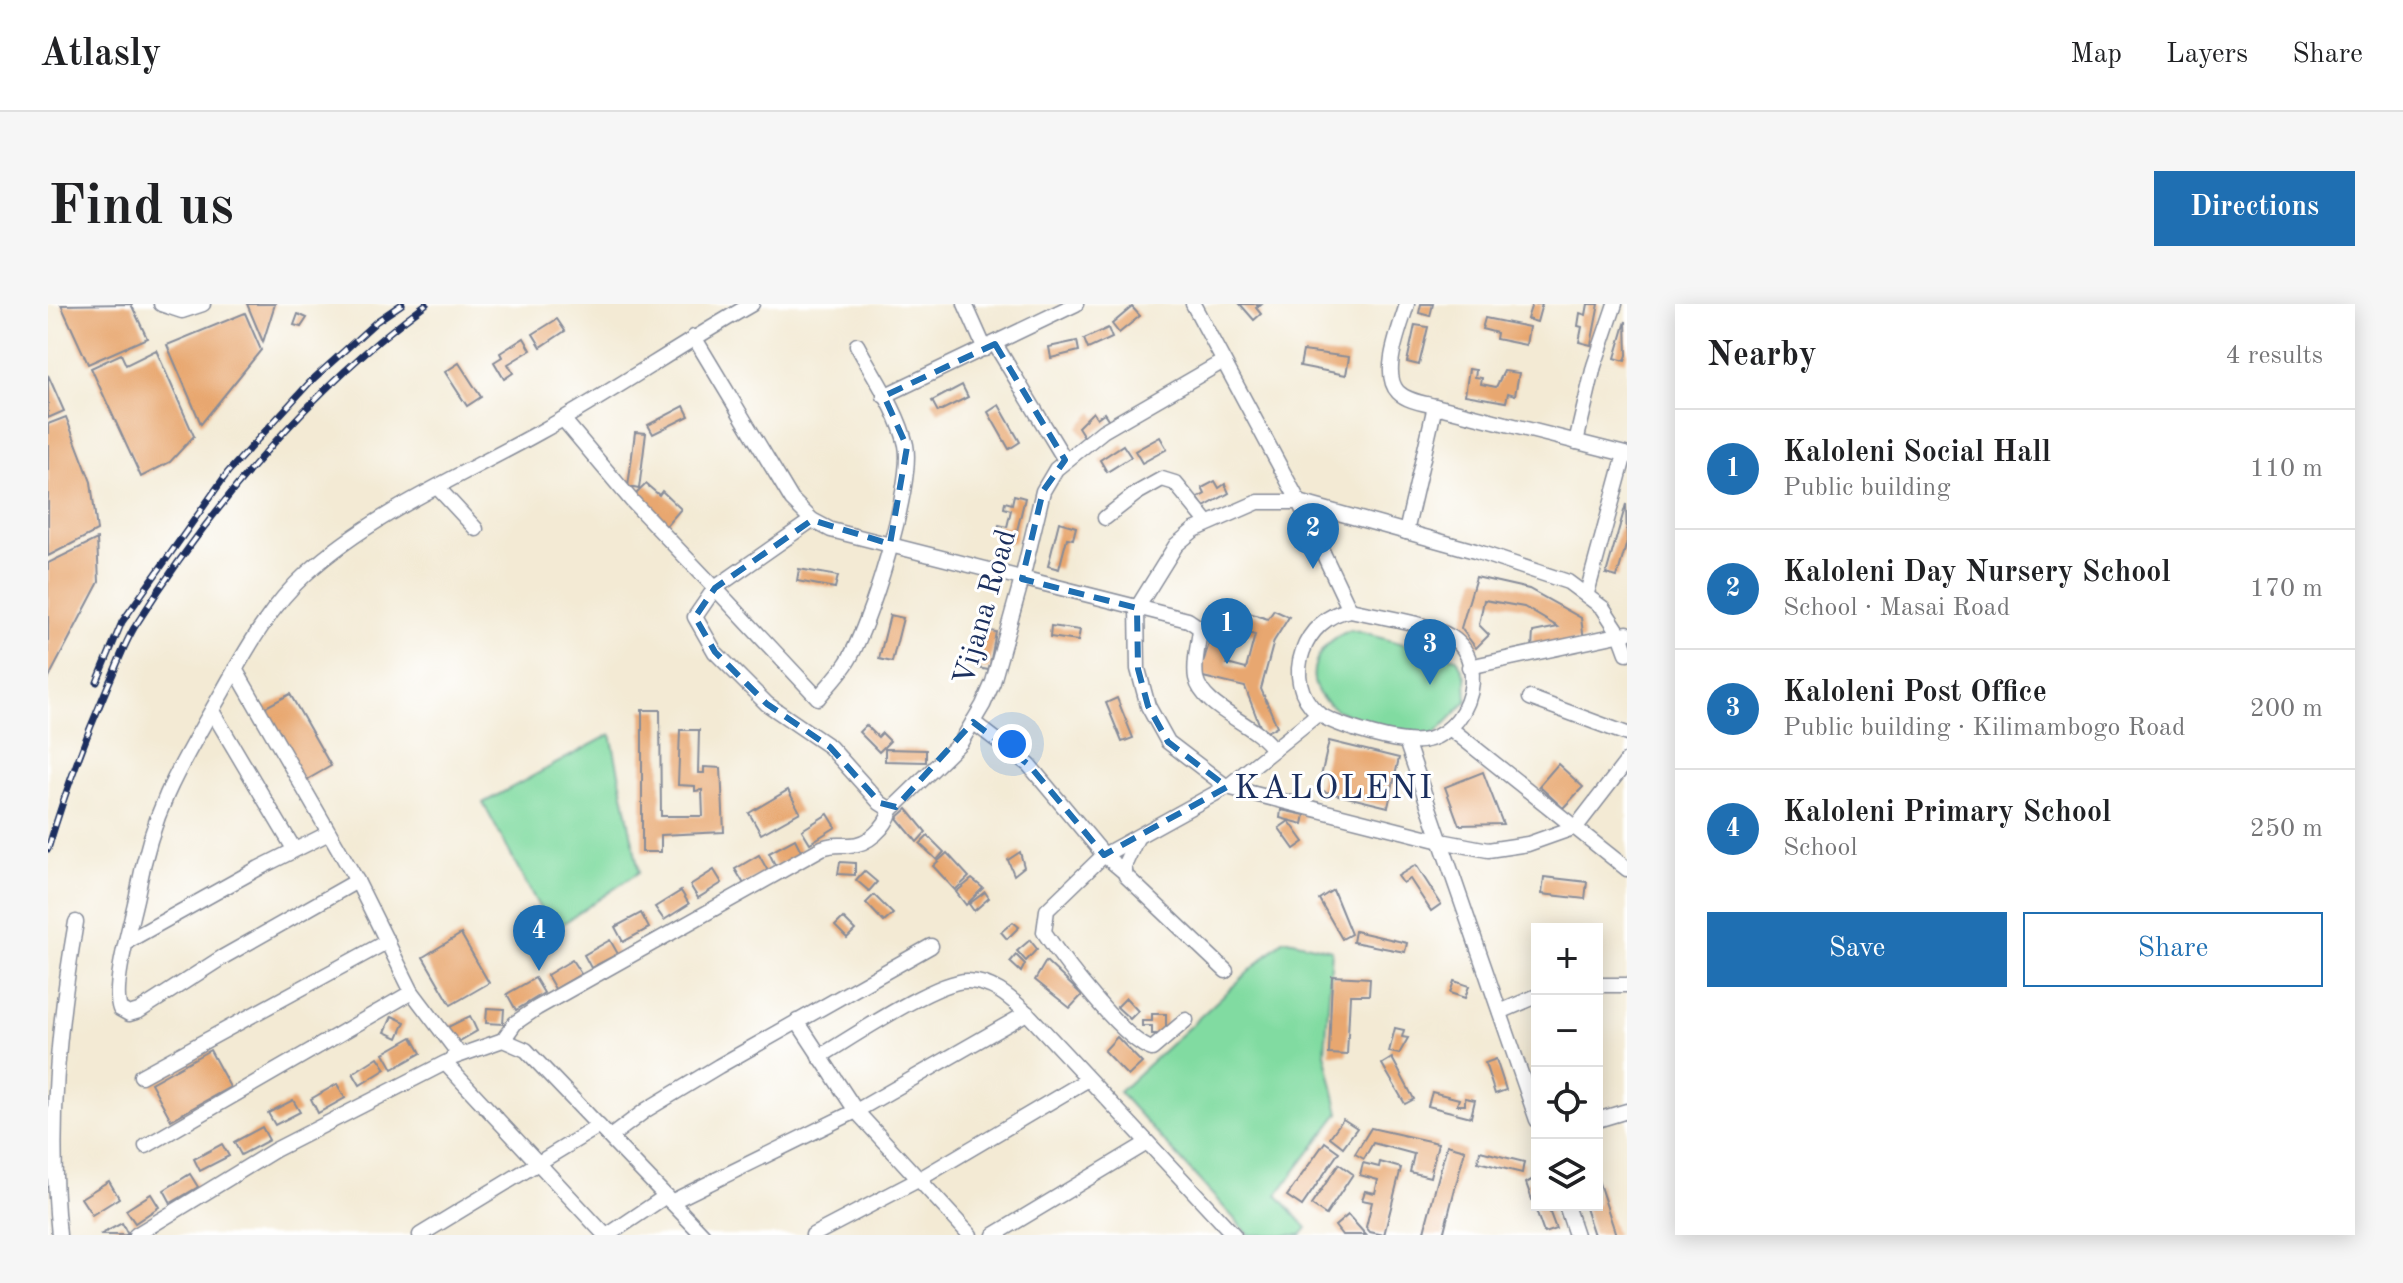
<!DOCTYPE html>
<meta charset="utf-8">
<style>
body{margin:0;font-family:"Old Standard TT",serif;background:#f6f6f6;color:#202124}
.controls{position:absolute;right:24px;bottom:24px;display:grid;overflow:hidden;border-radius:0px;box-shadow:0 4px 20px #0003}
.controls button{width:72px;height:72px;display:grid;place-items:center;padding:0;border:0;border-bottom:2px solid #e0e0e0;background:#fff;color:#202124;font:40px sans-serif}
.you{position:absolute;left:964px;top:440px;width:28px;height:28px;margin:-20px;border:6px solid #fff;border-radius:50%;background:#1a73e8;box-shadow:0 0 0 12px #1a73e833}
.badge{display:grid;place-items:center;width:52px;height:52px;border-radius:50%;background:#1f6fb2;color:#fff;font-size:26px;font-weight:700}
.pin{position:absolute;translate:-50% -66px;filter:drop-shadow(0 2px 4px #0008)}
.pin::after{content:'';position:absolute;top:42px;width:28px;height:24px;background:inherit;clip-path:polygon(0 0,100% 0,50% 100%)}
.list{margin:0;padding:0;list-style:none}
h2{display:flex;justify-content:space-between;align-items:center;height:104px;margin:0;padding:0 32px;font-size:34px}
h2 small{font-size:26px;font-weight:400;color:#757577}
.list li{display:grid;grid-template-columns:52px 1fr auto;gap:24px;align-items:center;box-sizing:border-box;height:120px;padding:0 32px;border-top:2px solid #e0e0e0}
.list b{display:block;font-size:30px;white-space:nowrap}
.list p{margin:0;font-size:26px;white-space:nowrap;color:#757577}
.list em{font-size:26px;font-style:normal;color:#757577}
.actions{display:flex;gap:16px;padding:24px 32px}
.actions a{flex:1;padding:18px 0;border:2px solid #1f6fb2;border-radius:0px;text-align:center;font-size:28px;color:#1f6fb2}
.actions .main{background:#1f6fb2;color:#fff}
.icon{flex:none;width:44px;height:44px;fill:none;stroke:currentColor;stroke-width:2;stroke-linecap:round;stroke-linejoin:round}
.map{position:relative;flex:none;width:1579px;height:931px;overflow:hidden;border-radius:0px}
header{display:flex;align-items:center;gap:48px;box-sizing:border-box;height:112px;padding:0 40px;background:#fff;border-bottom:2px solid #e0e0e0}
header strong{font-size:38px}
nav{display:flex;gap:44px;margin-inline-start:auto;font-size:28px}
.intro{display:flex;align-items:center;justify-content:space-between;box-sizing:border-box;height:192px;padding:0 48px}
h1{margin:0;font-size:56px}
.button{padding:20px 36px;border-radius:0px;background:#1f6fb2;color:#fff;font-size:28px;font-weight:700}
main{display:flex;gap:48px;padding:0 48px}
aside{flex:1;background:#fff;border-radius:0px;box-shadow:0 4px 20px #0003}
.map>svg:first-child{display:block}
.green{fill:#81dba1;stroke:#4e8580;stroke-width:2}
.building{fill:#e8a76f;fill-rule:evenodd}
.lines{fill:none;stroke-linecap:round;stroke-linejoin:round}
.minor-casing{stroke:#878c99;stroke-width:17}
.minor{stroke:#fff;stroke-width:14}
.rail-casing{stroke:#1b2f5e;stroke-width:7}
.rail{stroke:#fff;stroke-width:4;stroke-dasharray:12;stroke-linecap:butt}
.marked{fill:none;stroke:#1f6fb2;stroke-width:6;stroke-dasharray:16 10;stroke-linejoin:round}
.labels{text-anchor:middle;stroke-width:6;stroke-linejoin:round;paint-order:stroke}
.street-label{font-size:30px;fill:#1b2f5e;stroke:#fff}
.quarter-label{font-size:34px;letter-spacing:2px;fill:#1b2f5e;stroke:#fff}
</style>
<header>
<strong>Atlasly</strong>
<nav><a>Map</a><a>Layers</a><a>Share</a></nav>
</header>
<div class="intro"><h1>Find us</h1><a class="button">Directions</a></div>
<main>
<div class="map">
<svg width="1579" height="931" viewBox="0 0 1579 931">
<rect width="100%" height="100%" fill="#fff"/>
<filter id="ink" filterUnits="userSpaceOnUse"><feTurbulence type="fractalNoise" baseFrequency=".0125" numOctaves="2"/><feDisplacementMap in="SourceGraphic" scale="16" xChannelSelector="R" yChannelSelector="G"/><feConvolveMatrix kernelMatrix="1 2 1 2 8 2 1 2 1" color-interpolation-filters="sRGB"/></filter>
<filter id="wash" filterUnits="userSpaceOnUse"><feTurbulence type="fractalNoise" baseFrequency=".006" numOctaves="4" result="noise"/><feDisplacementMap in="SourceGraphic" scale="32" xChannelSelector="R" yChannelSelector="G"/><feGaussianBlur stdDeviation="1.8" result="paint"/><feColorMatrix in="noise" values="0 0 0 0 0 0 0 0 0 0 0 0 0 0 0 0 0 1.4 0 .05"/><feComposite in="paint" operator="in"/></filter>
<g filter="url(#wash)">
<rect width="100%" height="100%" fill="#f3ead4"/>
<g class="green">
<path d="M 1303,326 L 1409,354 L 1418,374 L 1419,397 L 1385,432 C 1348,423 1258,417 1266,365 C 1270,345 1285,333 1303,326 Z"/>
<polygon points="563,430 591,568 504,627 435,499"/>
<polygon points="1236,635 1284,646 1277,749 1291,809 1229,891 1259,924 1253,931 1201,931 1071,788"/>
</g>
<g id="blocks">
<g class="building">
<polygon points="83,0 99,34 40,60 13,1"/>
<polygon points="199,0 227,0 215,38"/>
<polygon points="1192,0 1213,0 1208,4 1213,10 1206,16"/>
<polygon points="1373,0 1385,0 1382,12 1371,9"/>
<polygon points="1484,0 1494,0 1489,18 1479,15"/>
<polygon points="1540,0 1551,0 1543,41 1531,38 1534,23 1530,22 1532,9 1538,11"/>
<polygon points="1084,3 1092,12 1071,29 1064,20"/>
<polygon points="197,9 213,46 153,120 119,41"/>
<polygon points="250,10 259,14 253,23 246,21"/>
<polygon points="1437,14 1481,23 1478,41 1448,35 1449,29 1434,25"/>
<polygon points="509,15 517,27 493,43 485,30"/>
<polygon points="1578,17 1579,51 1577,57 1567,54"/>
<polygon points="1367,21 1380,23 1371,61 1359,58"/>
<polygon points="1060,24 1064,34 1040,45 1036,35"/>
<polygon points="476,34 483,46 460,60 465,69 456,75 446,58 454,53 452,49"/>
<polygon points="1029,37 1031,47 1003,54 1001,43"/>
<polygon points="108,46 146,132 122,158 93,173 43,64 73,50 78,61"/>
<polygon points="1255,47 1301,53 1298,71 1252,62"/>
<polygon points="411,59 433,93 419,102 397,68"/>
<polygon points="1421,65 1428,66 1427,73 1434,74 1433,80 1448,83 1456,67 1471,69 1467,91 1460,89 1458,98 1417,91"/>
<polygon points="0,71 16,107 0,114"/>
<polygon points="914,81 920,93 890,108 884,97"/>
<polygon points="951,101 972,138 961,145 940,108"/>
<polygon points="636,102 641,112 605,130 600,121"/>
<polygon points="1045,108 1049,114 1056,109 1062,118 1037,134 1030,123"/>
<polygon points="18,113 43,178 49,227 0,252 0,120"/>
<polygon points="587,128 598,129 591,185 580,183"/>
<polygon points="1112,133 1119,145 1094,159 1087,147"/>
<polygon points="1075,141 1083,153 1059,168 1052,156"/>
<polygon points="1167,177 1171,184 1177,180 1181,189 1156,203 1150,194 1157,190 1154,184"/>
<polygon points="598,180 611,191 614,187 633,205 618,222 586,192"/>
<polygon points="966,191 977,194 966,239 953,237 955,230 949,228 951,221 959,223 963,206 956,204 957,198 964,200"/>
<polygon points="1578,200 1579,238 1569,273 1558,270"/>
<polygon points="1011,218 1028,223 1025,235 1019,234 1011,265 1000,262"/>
<polygon points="49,235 51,278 0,375 0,259"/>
<polygon points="751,265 790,272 787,284 749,277"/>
<polygon points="1428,273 1481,285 1533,314 1536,336 1484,345 1485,328 1510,323 1476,303 1436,296 1431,321 1441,331 1428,344 1413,324"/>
<path d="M 1173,300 L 1220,315 L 1226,306 L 1241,313 L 1226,337 L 1213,385 L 1229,422 L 1215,430 L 1197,383 L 1151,372 ZM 1187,326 L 1207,331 L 1198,365 L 1179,360 Z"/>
<polygon points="842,311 855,314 844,358 831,355"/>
<polygon points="1003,322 1032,326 1030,337 1002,333"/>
<polygon points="938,326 948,328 941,366 929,364 931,351 924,350 927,334 936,335"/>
<polygon points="242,390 283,462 255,478 214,405"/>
<polygon points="1069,394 1085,434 1074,438 1058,399"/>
<polygon points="594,406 612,406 613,512 655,512 654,486 647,487 647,482 630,481 632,426 651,426 650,469 656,469 656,463 673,464 676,528 613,531 613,548 594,548"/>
<polygon points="818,421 830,433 834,429 842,437 831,448 811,428"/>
<polygon points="1281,437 1351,454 1340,503 1270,486"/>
<polygon points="837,445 878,446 878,458 837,457"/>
<polygon points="1510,460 1535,483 1515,504 1491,482"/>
<polygon points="1435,468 1455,520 1411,521 1397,483"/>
<polygon points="740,486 752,508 713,530 701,509"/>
<polygon points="859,505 878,528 869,538 849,514"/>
<polygon points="1233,506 1257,511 1255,520 1232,514"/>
<polygon points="780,510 788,523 762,539 754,526"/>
<polygon points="1241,517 1256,538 1246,545 1231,524"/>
<polygon points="880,532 896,548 889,556 872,540"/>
<polygon points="747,535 754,549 728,563 721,549"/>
<polygon points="972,548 976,563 966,571 960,556"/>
<polygon points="899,549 921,573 907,586 885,562"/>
<polygon points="711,551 720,567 696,580 687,565"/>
<polygon points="792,558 807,559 807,571 790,570"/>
<polygon points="1368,561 1393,600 1383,607 1362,575 1355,579 1350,572"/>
<polygon points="666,566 674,579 650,594 642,581"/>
<polygon points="816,567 829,578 821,587 808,576"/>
<polygon points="1496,573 1539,578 1537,595 1494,590"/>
<polygon points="924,575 935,584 918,601 908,588"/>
<polygon points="1285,586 1303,630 1294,635 1271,595"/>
<polygon points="633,587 641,600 616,616 607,603"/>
<polygon points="937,588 941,594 926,607 921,600"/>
<polygon points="826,591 845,610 836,618 818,599"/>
<polygon points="593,609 601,624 575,638 567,623"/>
<polygon points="795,614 807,626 799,634 787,622"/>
<polygon points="965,618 971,623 959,635 953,628"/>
<polygon points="1307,627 1359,639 1357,648 1305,638"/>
<polygon points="413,630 441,679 403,701 375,653"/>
<polygon points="562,636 570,650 543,664 536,651"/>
<polygon points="982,636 989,645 978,657 969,647"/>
<polygon points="968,651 977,660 973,668 962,658"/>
<polygon points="524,656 533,670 507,685 499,671"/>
<polygon points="998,657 1034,691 1022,704 987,676"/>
<polygon points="1284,672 1322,674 1321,691 1302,691 1299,751 1281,750"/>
<polygon points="487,674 496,689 468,706 459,690"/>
<polygon points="1406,677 1421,682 1417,694 1402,689"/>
<polygon points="1078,694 1090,707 1082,715 1069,703"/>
<polygon points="439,704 456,705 455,720 438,719"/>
<polygon points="1104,710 1118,710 1118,730 1104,730 1104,722 1094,722 1094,717 1104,717"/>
<polygon points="344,712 357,718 350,734 337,728"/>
<polygon points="422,712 429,727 408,739 400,723"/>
<polygon points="1347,724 1356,726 1354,733 1360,734 1351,750 1341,748"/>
<polygon points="364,733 373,749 345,765 336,749"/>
<polygon points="1069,733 1094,759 1080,772 1056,747"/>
<polygon points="162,746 182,783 123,816 103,779"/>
<polygon points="330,753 338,765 312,781 305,769"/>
<polygon points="1344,754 1366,795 1357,800 1334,760"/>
<polygon points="1448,755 1458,786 1447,790 1437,759"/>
<polygon points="289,780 297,794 270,809 263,795"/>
<polygon points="1384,788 1411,795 1409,801 1417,801 1417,794 1427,796 1423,813 1380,802"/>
<polygon points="245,796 252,808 227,821 220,809"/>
<polygon points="1295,815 1309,824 1295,843 1282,833"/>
<polygon points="214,823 221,836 193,851 186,838"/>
<polygon points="1323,824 1390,839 1382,873 1362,868 1366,850 1325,839 1316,855 1307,850"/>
<polygon points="1277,838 1291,848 1254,902 1239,892"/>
<polygon points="174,840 181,852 152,867 146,855"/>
<polygon points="1399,841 1417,846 1395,931 1375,931"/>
<polygon points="1432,847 1476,858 1474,869 1430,858"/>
<polygon points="1332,858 1353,864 1336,931 1322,928 1318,923 1324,898 1314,896 1317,887 1327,889 1330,876 1312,871 1315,859 1331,863"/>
<polygon points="1291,860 1305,870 1278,911 1263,901"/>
<polygon points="142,870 150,883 123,899 116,886"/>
<polygon points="1489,873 1489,901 1499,901 1508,925 1496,929 1478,879"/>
<polygon points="1550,876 1568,931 1546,931 1536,901 1549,901"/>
<polygon points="61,877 71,894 44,911 33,894"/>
<polygon points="103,890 111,903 87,919 78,906"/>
<polygon points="1300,911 1318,931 1294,931 1287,922"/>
<polygon points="74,919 80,931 52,931"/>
</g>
</g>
</g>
<g filter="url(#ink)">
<use href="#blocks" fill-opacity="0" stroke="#878c99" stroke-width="2"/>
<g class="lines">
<g class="minor-casing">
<g id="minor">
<polyline points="113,0 134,7 155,0"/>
<polyline points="917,0 937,45"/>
<polyline points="1145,0 1251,198 1302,306"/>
<path d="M 646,33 L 744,196 L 764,216 L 783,226 L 1140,316 L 1152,324 C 1151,340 1145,358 1148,374 C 1155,406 1209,419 1225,446"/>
<polyline points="947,40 1017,156"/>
<polyline points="836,92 1028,0"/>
<polyline points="1387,102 1577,150 1539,289"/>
<polyline points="515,115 584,197 667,284 647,313 667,348 719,400 782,443 832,499 843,506 913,438 935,401 945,378 974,275 995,187 1008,165 1055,127 1174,58"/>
<polyline points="1528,138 1546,62 1567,0"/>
<polyline points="390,184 428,225"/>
<polyline points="1057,214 1089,189 1114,175 1127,179 1160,219"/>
<path d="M 764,216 L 667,284 L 770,394 C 779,383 790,372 798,360 C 821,326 866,180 858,141 C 850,106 826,73 809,41"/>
<path d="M 1358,228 L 1387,102 C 1375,99 1359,97 1350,88 C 1332,69 1353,22 1359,0"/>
<path d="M 1302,306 C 1329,312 1380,319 1403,333 C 1446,360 1419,445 1357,437 C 1337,435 1285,421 1270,409 C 1231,376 1257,313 1302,306 Z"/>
<polyline points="1579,349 1572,330 1555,304 1520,278 1427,247 1251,198 1210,198 1146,226 1128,241 1089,304 1090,365 1100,402 1120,438 1179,483 1393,537 1440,546 1480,540 1528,523 1579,457"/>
<polyline points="1421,363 1579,329"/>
<polyline points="187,365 309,577 364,688 411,750"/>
<polyline points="1482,394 1579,430"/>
<polyline points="164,407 246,545"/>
<polyline points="925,418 981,461 1056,551 1075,567"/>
<polyline points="1403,425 1579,565"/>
<polyline points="1358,437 1489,816"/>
<polyline points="1089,534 1076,562 1078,572 1178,667"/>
<path d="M 309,577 L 175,653 L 91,707 L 81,710 L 72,705 C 63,681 85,613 90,586 C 106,501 133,460 175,387 C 198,346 223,301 259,269 C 325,209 415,171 492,128 C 564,88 632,41 704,0"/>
<polyline points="80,637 211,564 281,529"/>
<polyline points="1549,681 1579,681"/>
<polyline points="1452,708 1489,692"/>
<path d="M 1138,716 L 1104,745 C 1076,737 1014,655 996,628 L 999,606 L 1056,551 L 1179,483 L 1271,409"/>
<polyline points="749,717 808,807 922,931"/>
<path d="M 455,736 L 467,719 L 489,704 L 774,544 C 784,540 789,541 800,541 C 820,542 838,523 843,506"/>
<path d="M 771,753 C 800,736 890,675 920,677 C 945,678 961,693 979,709 L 1186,931"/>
<polyline points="404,754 455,736 478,746 655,931"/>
<polyline points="93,772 340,637"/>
<polyline points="1549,816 1579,807"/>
<polyline points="562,833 598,806 671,762 883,642"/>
<polyline points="98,842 364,688"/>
<polyline points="623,898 808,807 979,709"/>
<polyline points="1518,901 1528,931"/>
<path d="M 11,931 C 0,826 10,721 28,618"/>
<polyline points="88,931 227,846 397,759 557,931"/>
<polyline points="372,931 551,822"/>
<polyline points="560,931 618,892"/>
<polyline points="765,931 870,876 1039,776"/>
<polyline points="946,931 1099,839"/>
</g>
</g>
<use href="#minor" class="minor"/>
<g class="rail-casing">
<g id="rail">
<polyline points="49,378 74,318 180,168 263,77 329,17 354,0"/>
<path d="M 0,545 C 17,488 37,434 61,379 C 69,361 76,341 86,324 C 161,205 264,83 378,0"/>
</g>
</g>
<use href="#rail" class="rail"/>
</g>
</g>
<path class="marked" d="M 947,40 L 1017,156 L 995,187 L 974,275 L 1089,304 L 1090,365 L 1100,402 L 1120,438 L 1179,483 L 1056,551 L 981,461 L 925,418 L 848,503 L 832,499 L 782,443 L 719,400 L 667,348 L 647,313 L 667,284 L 764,216 L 842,240 L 859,143 L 836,92 Z"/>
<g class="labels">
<g class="street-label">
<text transform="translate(936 303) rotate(-74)" y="10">Vijana Road</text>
</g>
<g class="quarter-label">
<text x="1286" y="494">KALOLENI</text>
</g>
</g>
</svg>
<div class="controls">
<button>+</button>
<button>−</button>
<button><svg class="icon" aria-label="locate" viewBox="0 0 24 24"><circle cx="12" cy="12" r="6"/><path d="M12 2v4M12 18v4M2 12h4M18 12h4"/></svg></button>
<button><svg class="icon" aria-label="layers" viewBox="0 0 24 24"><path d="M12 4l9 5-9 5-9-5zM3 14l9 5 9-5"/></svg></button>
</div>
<div class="you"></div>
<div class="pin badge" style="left:1179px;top:360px">1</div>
<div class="pin badge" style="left:1265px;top:265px">2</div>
<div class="pin badge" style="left:1382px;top:381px">3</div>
<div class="pin badge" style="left:491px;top:667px">4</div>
</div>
<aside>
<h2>Nearby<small>4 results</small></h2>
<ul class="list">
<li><span class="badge">1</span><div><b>Kaloleni Social Hall</b><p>Public building</p></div><em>110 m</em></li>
<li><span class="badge">2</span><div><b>Kaloleni Day Nursery School</b><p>School · Masai Road</p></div><em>170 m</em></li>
<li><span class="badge">3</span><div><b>Kaloleni Post Office</b><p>Public building · Kilimambogo Road</p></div><em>200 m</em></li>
<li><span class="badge">4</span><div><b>Kaloleni Primary School</b><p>School</p></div><em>250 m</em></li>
</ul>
<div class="actions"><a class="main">Save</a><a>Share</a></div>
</aside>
</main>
